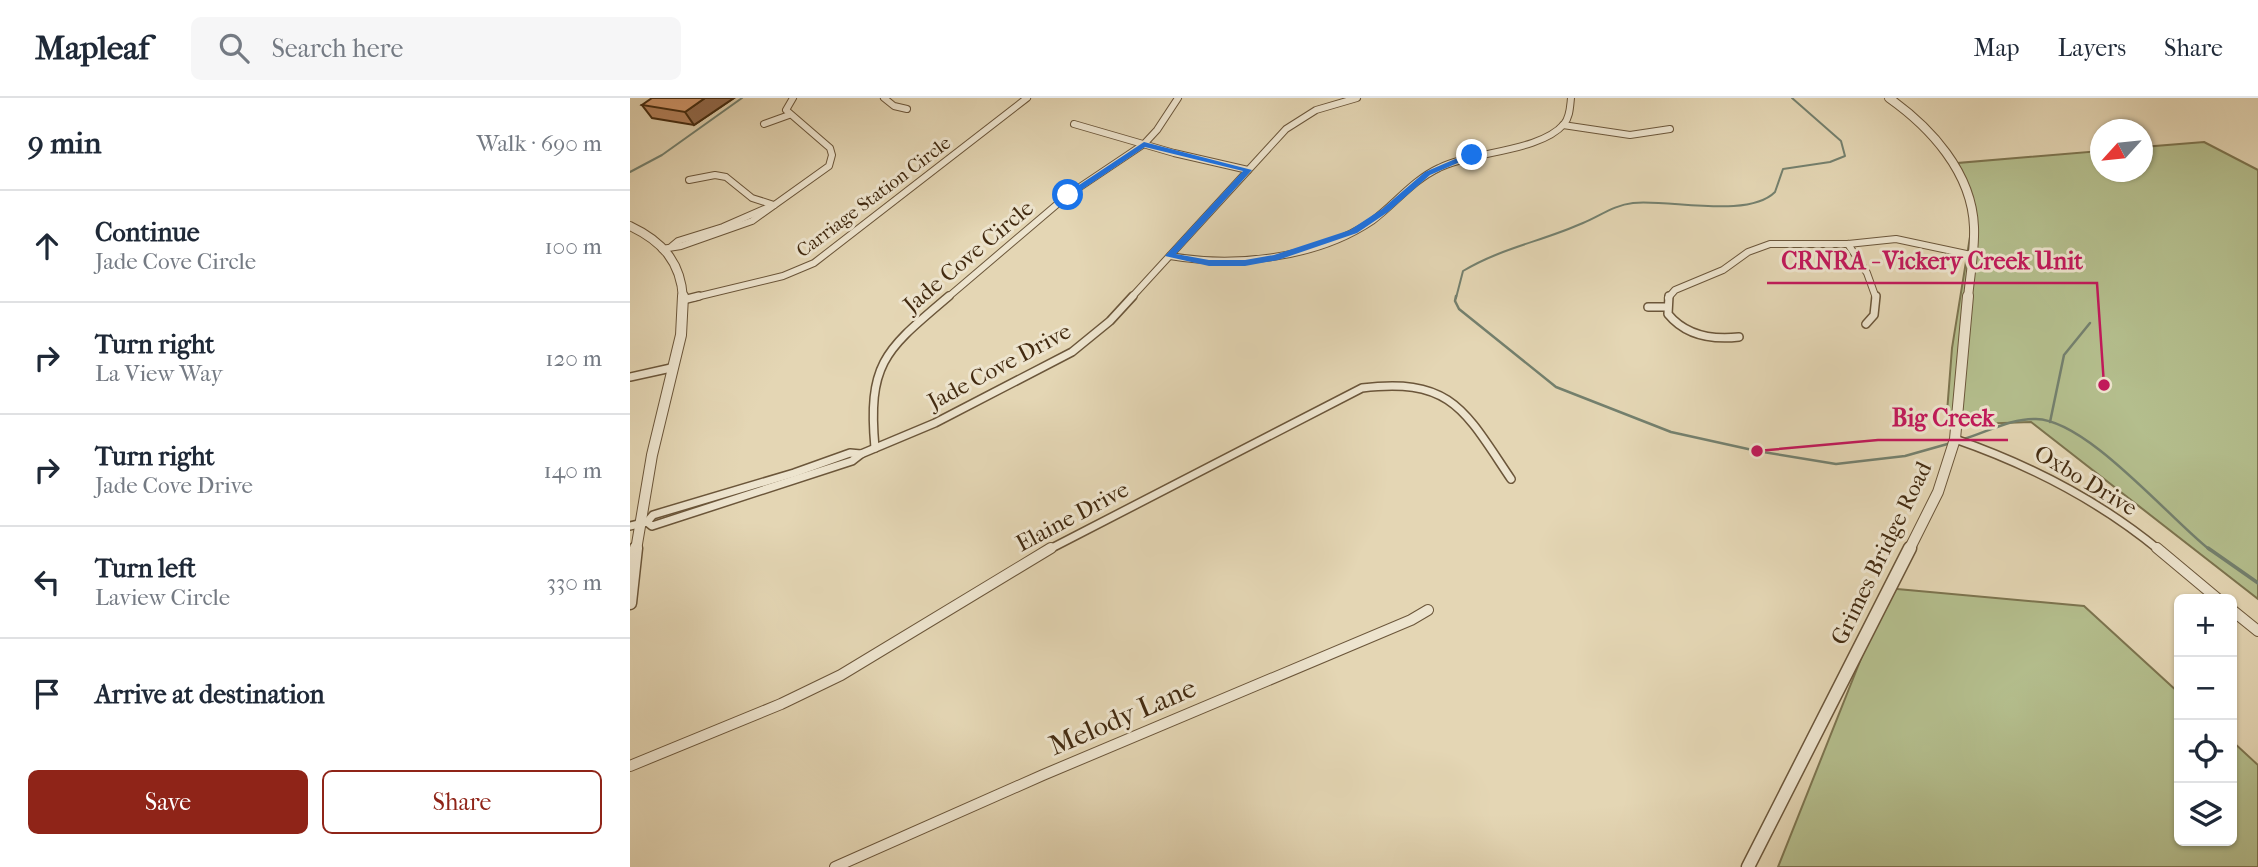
<!DOCTYPE html>
<meta charset="utf-8">
<style>
body{margin:0;font-family:"IM FELL French Canon",serif;background:#f6f6f7;color:#1f2937}
.controls{position:absolute;right:21px;bottom:21px;display:grid;overflow:hidden;border-radius:10px;box-shadow:0 2px 5px #0004}
.controls button{width:63px;height:63px;display:grid;place-items:center;padding:0;border:0;border-bottom:2px solid #e0e1e3;background:#fff;color:#1f2937;font:35px sans-serif}
.compass{position:absolute;left:1460px;top:21px;width:63px;height:63px;border-radius:50%;background:#fff;box-shadow:0 2px 5px #0004;rotate:243deg}
.stop{position:absolute;width:21px;height:21px;margin:-16px;border:5px solid #1a73e8;border-radius:50%;background:#fff}
.stop.end{background:#1a73e8;border-color:#fff;box-shadow:0 2px 7px #0008}
.list{margin:0;padding:0;list-style:none}
h2{display:flex;justify-content:space-between;align-items:center;height:91px;margin:0;padding:0 28px;font-size:30px}
h2 small{font-size:23px;font-weight:400;color:#747a83}
.list li{display:grid;grid-template-columns:46px 1fr auto;gap:21px;align-items:center;box-sizing:border-box;height:112px;padding:0 28px;border-top:2px solid #e0e1e3}
.list b{display:block;font-size:26px;white-space:nowrap}
.list p{margin:0;font-size:23px;white-space:nowrap;color:#747a83}
.list em{font-size:23px;font-style:normal;color:#747a83}
.actions{display:flex;gap:14px;padding:21px 28px}
.actions a{flex:1;padding:16px 0;border:2px solid #8f2418;border-radius:10px;text-align:center;font-size:24px;color:#8f2418}
.actions .main{background:#8f2418;color:#fff}
.icon{flex:none;width:38px;height:38px;fill:none;stroke:currentColor;stroke-width:2;stroke-linecap:round;stroke-linejoin:round}
.map{position:relative;flex:none;width:1628px;height:769px;overflow:hidden}
header{display:flex;align-items:center;gap:42px;box-sizing:border-box;height:98px;padding:0 35px;background:#fff;border-bottom:2px solid #e0e1e3}
header strong{font-size:33px}
nav{display:flex;gap:38px;margin-inline-start:auto;font-size:24px}
.search{width:490px;height:63px;background:#f6f6f7;display:flex;align-items:center;gap:18px;box-sizing:border-box;padding:0 24px;border-radius:10px;color:#747a83;font-size:26px}
main{display:flex}
aside{flex:1;background:#fff}
.map>svg:first-child{display:block}
.green{fill:#b4be8d;stroke:#7c744f;stroke-width:2}
.lines{fill:none;stroke-linecap:round;stroke-linejoin:round}
.stream-far2{stroke:#74806e;stroke-width:2}
.stream-far1{stroke:#74806e;stroke-width:2.5}
.stream{stroke:#74806e;stroke-width:3.5}
.minor-far2-casing{stroke:#6b563a;stroke-width:8}
.minor-far1-casing{stroke:#6b563a;stroke-width:10}
.minor-casing{stroke:#6b563a;stroke-width:12}
.tertiary-far2-casing{stroke:#6b563a;stroke-width:10}
.tertiary-far1-casing{stroke:#6b563a;stroke-width:12}
.tertiary-casing{stroke:#6b563a;stroke-width:15}
.minor-far2{stroke:#ede4ce;stroke-width:6}
.minor-far1{stroke:#ede4ce;stroke-width:7}
.minor{stroke:#ede4ce;stroke-width:10}
.tertiary-far2{stroke:#ede4ce;stroke-width:8}
.tertiary-far1{stroke:#ede4ce;stroke-width:10}
.tertiary{stroke:#ede4ce;stroke-width:12}
.wall{fill:#b6845f;stroke:#432b11;stroke-width:2}
.shaded-wall{fill:#946c4e;stroke:#432b11;stroke-width:2}
.building{fill:#d49a6f;stroke:#432b11;stroke-width:2}
.route{fill:#1a73e8}
.labels{text-anchor:middle;stroke-width:6;stroke-linejoin:round;paint-order:stroke}
.far-street-label{font-size:19px;fill:#432b11;stroke:#ede4ce}
.street-label{font-size:23px;fill:#432b11;stroke:#ede4ce}
.near-street-label{font-size:28px;fill:#432b11;stroke:#ede4ce}
.leader{fill:none;stroke:#c2185b;stroke-width:2.5}
.callout-dot{fill:#c2185b;stroke:#ede4ce;stroke-width:2.5}
.callout-label{font-size:24px;text-anchor:middle;font-weight:bold;fill:#c2185b;stroke:#ede4ce;stroke-width:6;stroke-linejoin:round;paint-order:stroke}
</style>
<header>
<strong>Mapleaf</strong>
<div class="search"><svg class="icon" aria-label="search" viewBox="0 0 24 24"><circle cx="10" cy="10" r="6"/><path d="M15 15l6 6"/></svg>Search here</div>
<nav><a>Map</a><a>Layers</a><a>Share</a></nav>
</header>
<main>
<aside>
<h2>9 min<small>Walk · 690 m</small></h2>
<ul class="list">
<li><svg class="icon" aria-label="ahead" viewBox="0 0 24 24"><path d="M12 20V5M6 11l6-6 6 6"/></svg><div><b>Continue</b><p>Jade Cove Circle</p></div><em>100 m</em></li>
<li><svg class="icon" aria-label="right" viewBox="0 0 24 24"><path d="M7 20v-9h11M14 6l5 5-5 5"/></svg><div><b>Turn right</b><p>La View Way</p></div><em>120 m</em></li>
<li><svg class="icon" aria-label="right" viewBox="0 0 24 24"><path d="M7 20v-9h11M14 6l5 5-5 5"/></svg><div><b>Turn right</b><p>Jade Cove Drive</p></div><em>140 m</em></li>
<li><svg class="icon" aria-label="left" viewBox="0 0 24 24"><path d="M17 20v-9H6M10 6l-5 5 5 5"/></svg><div><b>Turn left</b><p>Laview Circle</p></div><em>330 m</em></li>
<li><svg class="icon" aria-label="arrive" viewBox="0 0 24 24"><path d="M6 21V4h12l-3 4 3 4H6"/></svg><div><b>Arrive at destination</b></div></li>
</ul>
<div class="actions"><a class="main">Save</a><a>Share</a></div>
</aside>
<div class="map">
<svg width="1628" height="769" viewBox="0 0 1628 769">
<rect width="100%" height="100%" fill="#e4d6b4"/>
<filter id="stains"><feTurbulence type="fractalNoise" baseFrequency=".00286" numOctaves="4"/><feColorMatrix values="0 0 0 0 .2 0 0 0 0 .09 0 0 0 0 .02 0 0 0 .5 -.17"/></filter>
<radialGradient id="worn" r=".72"><stop offset=".6" stop-color="#630" stop-opacity="0"/><stop offset="1" stop-color="#630" stop-opacity=".3"/></radialGradient>
<g class="green">
<polygon points="1574,44 1628,72 1628,501 1401,324 1316,327 1322,250 1345,108 1328,65 1470,53 1470,74 1512,74 1513,49"/>
<polygon points="1256,490 1454,508 1549,595 1549,743 1602,743 1602,643 1628,667 1628,769 1148,769 1244,528"/>
</g>
<g class="lines">
<g class="stream-far2">
<polyline points="0,74 32,57 112,0"/>
<path d="M 826,200 L 833,173 C 871,150 913,143 953,125 C 970,118 984,107 1003,105 C 1039,101 1118,121 1145,94 L 1153,71 L 1200,64 L 1215,58 L 1211,43 L 1162,0"/>
</g>
<g class="stream-far1">
<polyline points="826,198 825,203 829,211 926,289 1041,334 1127,353 1206,366 1275,358 1321,345"/>
<polyline points="1420,324 1434,257 1460,225"/>
<path d="M 1334,341 C 1357,334 1382,320 1406,321 C 1457,322 1539,420 1580,452"/>
</g>
<polyline class="stream" points="1578,450 1628,485"/>
<g class="minor-far2-casing">
<g id="minor-far2">
<polyline points="254,0 264,8 277,11"/>
<polyline points="134,26 159,17"/>
<polyline points="444,26 544,55 618,72"/>
<polyline points="933,27 1000,37 1040,31"/>
<polyline points="59,82 85,77 96,79 122,100 144,107"/>
<polyline points="1218,146 1237,175 1246,200"/>
<polyline points="42,148 48,143 93,129 141,108"/>
<polyline points="32,151 51,148 122,123 199,68 202,57 200,50 156,12 163,0"/>
<path d="M 540,158 C 604,169 686,161 742,123 C 765,106 783,82 809,70 C 843,53 910,54 934,26 C 940,19 940,9 941,0"/>
<polyline points="62,200 153,178 184,165 397,0"/>
<polyline points="317,200 438,97 514,46 527,32 548,0"/>
<polyline points="501,200 656,31 686,12 727,0"/>
<polyline points="1038,200 1045,192 1093,172 1118,154 1140,146 1218,146 1266,141 1341,157"/>
</g>
</g>
<g class="minor-far1-casing">
<g id="minor-far1">
<path d="M 1039,198 L 1038,216 C 1056,238 1082,242 1109,239"/>
<polyline points="53,202 69,198"/>
<polyline points="1018,209 1036,209"/>
<polyline points="1236,226 1244,217 1246,198"/>
<polyline points="0,279 41,270"/>
<path d="M 1325,341 C 1400,367 1467,401 1529,452"/>
<path d="M 245,350 C 237,263 257,251 319,198"/>
<polyline points="17,424 22,428 222,363 231,356 305,325 442,254 480,223 503,198"/>
<polyline points="0,428 17,424 23,417 164,375 220,355 231,356"/>
<path d="M 418,452 L 732,290 C 822,279 835,313 881,381"/>
</g>
</g>
<g class="minor-casing">
<g id="minor">
<polyline points="1527,450 1588,501"/>
<polyline points="1602,512 1628,533"/>
<polyline points="0,668 151,606 211,577 421,450"/>
<polyline points="205,769 413,677 781,522 798,512"/>
</g>
</g>
<g class="tertiary-far2-casing">
<g id="tertiary-far2">
<path d="M 1259,0 C 1300,29 1342,74 1344,129 C 1345,152 1340,177 1338,200"/>
<path d="M 0,128 C 32,143 51,164 53,200"/>
</g>
</g>
<g class="tertiary-far1-casing">
<g id="tertiary-far1">
<polyline points="6,452 22,357 51,237 53,198"/>
<polyline points="1279,452 1308,394 1325,341 1338,198"/>
</g>
</g>
<g class="tertiary-casing">
<g id="tertiary">
<polyline points="0,505 6,450"/>
<polyline points="1118,769 1280,450"/>
</g>
</g>
<use href="#minor-far2" class="minor-far2"/>
<use href="#minor-far1" class="minor-far1"/>
<use href="#minor" class="minor"/>
<use href="#tertiary-far2" class="tertiary-far2"/>
<use href="#tertiary-far1" class="tertiary-far1"/>
<use href="#tertiary" class="tertiary"/>
</g>
<polygon class="wall" points="104,0 64,27 22,20 12,7"/>
<polygon class="shaded-wall" points="75,0 104,0 64,27 55,14"/>
<polygon class="building" points="22,0 75,0 55,14 12,7"/>
<polygon class="route" points="514,44 622,72 546,156 579,162 615,162 644,157 720,132 752,111 795,74 839,55 846,57 800,77 758,114 727,135 648,162 615,168 579,168 535,158 613,73 515,49 441,99 434,97"/>
<g class="labels">
<g class="far-street-label">
<text transform="translate(243 98) rotate(-37)" y="7">Carriage Station Circle</text>
</g>
<g class="street-label">
<text transform="translate(338 158) rotate(-40)" y="8">Jade Cove Circle</text>
<text transform="translate(369 268) rotate(-28)" y="8">Jade Cove Drive</text>
<text transform="translate(1456 382) rotate(31)" y="8">Oxbo Drive</text>
<text transform="translate(442 418) rotate(-28)" y="8">Elaine Drive</text>
<text transform="translate(1251 455) rotate(-64)" y="8">Grimes Bridge Road</text>
</g>
<g class="near-street-label">
<text transform="translate(492 618) rotate(-23)" y="10">Melody Lane</text>
</g>
</g>
<path class="leader" d="M1474 287L1467 185H1137M1127 353L1248 342H1378"/>
<g class="callout-dot">
<circle cx="1474" cy="287" r="7"/>
<circle cx="1127" cy="353" r="7"/>
</g>
<g class="callout-label">
<text x="1302" y="171">CRNRA - Vickery Creek Unit</text>
<text x="1313" y="328">Big Creek</text>
</g>
<rect width="100%" height="100%" filter="url(#stains)"/>
<rect width="100%" height="100%" fill="url(#worn)"/>
</svg>
<div class="controls">
<button>+</button>
<button>−</button>
<button><svg class="icon" aria-label="locate" viewBox="0 0 24 24"><circle cx="12" cy="12" r="6"/><path d="M12 2v4M12 18v4M2 12h4M18 12h4"/></svg></button>
<button><svg class="icon" aria-label="layers" viewBox="0 0 24 24"><path d="M12 4l9 5-9 5-9-5zM3 14l9 5 9-5"/></svg></button>
</div>
<svg class="compass" viewBox="-18 -18 36 36"><path d="M0-13l5 13h-10z" fill="#e53935"/><path d="M0 13l5-13h-10z" fill="#747a83"/></svg>
<div class="stop" style="left:438px;top:97px"></div>
<div class="stop end" style="left:842px;top:57px"></div>
</div>
</main>
